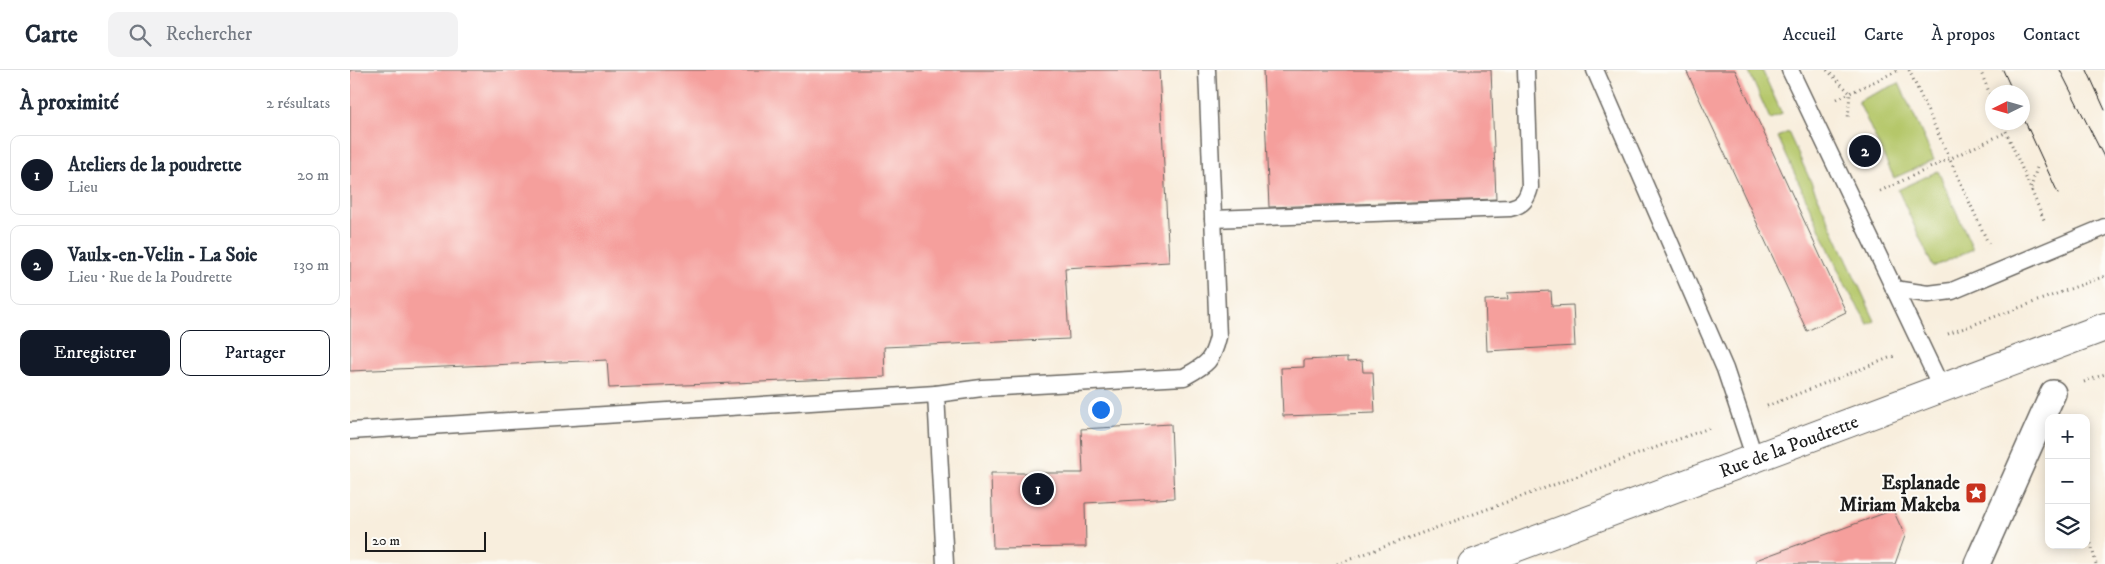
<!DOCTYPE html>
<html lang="fr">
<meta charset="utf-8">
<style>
body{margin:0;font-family:"IM FELL DW Pica",serif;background:#f2f2f3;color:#1f2937}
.controls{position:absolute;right:15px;bottom:15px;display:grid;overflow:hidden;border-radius:10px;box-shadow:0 2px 12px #0003}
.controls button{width:45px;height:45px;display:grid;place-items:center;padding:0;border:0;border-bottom:1px solid #e0e1e3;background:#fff;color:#1f2937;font:25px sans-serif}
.compass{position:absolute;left:1635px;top:15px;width:45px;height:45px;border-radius:50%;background:#fff;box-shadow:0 2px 12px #0003;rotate:265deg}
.scale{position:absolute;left:15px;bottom:12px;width:121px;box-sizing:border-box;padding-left:5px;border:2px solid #1c1c1c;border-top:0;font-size:14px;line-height:18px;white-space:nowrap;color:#1c1c1c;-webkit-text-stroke:4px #fdfcf7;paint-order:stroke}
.you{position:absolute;left:750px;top:339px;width:18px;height:18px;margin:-12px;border:4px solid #fff;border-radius:50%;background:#1a73e8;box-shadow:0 0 0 8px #1a73e833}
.badge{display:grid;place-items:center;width:32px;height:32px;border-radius:50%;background:#111827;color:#fff;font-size:16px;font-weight:700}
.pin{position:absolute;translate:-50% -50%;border:2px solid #fff;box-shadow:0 1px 5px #0006}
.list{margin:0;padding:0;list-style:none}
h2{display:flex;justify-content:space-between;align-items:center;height:65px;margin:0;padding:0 20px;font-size:21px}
h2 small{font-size:16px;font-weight:400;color:#747a83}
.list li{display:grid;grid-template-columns:32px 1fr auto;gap:15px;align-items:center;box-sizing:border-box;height:80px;margin:0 10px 10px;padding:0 10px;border:1px solid #e0e1e3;border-radius:10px}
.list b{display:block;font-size:19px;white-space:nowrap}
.list p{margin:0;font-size:16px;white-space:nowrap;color:#747a83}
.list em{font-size:16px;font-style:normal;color:#747a83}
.actions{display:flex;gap:10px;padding:15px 20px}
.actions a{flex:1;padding:11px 0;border:1px solid #111827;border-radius:10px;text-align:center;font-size:18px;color:#111827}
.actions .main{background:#111827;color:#fff}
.icon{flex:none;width:28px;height:28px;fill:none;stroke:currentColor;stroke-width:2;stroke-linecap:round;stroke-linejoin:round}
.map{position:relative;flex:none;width:1755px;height:494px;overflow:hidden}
header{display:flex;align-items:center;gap:30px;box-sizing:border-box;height:70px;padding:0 25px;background:#fff;border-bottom:1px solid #e0e1e3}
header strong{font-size:24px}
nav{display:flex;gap:28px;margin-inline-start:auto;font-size:18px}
.search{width:350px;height:45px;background:#f2f2f3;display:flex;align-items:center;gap:12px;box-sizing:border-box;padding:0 18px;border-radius:10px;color:#747a83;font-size:19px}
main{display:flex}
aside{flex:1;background:#fff}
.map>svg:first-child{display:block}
.green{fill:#b5c76b;stroke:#687244}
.building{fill:#f59f9c}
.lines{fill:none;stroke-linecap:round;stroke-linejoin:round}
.service-casing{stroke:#696660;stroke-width:19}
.pedestrian-casing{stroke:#696660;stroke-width:28}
.minor-casing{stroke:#696660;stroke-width:30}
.path{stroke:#696660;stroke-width:3;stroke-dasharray:1 4;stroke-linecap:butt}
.service{stroke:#fff;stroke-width:16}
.pedestrian{stroke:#fff;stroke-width:25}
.minor{stroke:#fff;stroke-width:28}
.tram{stroke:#1c1c1c;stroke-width:1}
.labels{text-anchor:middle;stroke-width:4;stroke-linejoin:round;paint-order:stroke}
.street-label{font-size:19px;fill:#1c1c1c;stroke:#fdfcf7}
.poi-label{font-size:19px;font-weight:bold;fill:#1c1c1c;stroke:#fdfcf7;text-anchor:end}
</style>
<header>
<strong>Carte</strong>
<div class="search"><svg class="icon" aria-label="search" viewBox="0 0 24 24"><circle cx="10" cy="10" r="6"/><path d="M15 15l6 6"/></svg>Rechercher</div>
<nav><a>Accueil</a><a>Carte</a><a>À propos</a><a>Contact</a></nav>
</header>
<main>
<aside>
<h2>À proximité<small>2 résultats</small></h2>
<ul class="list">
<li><span class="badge">1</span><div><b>Ateliers de la poudrette</b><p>Lieu</p></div><em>20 m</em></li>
<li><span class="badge">2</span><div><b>Vaulx-en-Velin - La Soie</b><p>Lieu · Rue de la Poudrette</p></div><em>130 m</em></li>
</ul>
<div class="actions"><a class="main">Enregistrer</a><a>Partager</a></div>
</aside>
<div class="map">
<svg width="1755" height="494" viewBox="0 0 1755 494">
<rect width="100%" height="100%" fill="#fdfcf7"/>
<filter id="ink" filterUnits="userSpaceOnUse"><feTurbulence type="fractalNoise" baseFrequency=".02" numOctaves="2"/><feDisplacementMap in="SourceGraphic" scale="10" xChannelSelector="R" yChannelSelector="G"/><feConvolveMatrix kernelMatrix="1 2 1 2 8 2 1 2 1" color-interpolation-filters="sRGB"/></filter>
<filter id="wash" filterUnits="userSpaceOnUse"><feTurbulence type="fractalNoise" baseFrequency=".0096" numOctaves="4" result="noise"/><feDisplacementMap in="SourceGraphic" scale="20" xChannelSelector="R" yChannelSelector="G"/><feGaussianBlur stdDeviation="1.12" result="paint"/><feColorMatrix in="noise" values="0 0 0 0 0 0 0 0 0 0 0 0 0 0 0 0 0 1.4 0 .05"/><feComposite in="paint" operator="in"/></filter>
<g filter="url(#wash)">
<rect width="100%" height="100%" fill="#f8eedd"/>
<g class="green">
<polygon points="1398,0 1412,0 1432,44 1420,49"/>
<polygon points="1549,13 1584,90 1544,108 1508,31"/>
<polygon points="1438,62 1525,251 1518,254 1496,217 1428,67"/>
<polygon points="1588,101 1623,179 1583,197 1548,120"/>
</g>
<g id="blocks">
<g class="building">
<polygon points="0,0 809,0 819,192 715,198 719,269 534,277 535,307 259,318 257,290 0,301"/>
<polygon points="913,0 1141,0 1146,129 919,137"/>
<polygon points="1336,0 1385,0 1496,242 1457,261"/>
<polygon points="1201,221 1202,236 1223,235 1225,276 1137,281 1135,230 1158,229 1157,223"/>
<polygon points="997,288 997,292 1012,291 1013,302 1023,302 1025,343 933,346 931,298 954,297 954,290"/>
<polygon points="821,354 824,428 735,433 736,477 643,478 641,403 733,403 731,359"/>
<polygon points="1543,440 1555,466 1545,494 1406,494 1406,490"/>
</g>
</g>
</g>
<g filter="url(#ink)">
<use href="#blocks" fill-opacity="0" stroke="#696660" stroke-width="1"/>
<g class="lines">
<g class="service-casing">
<g id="service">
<polyline points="1245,0 1375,299 1405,389"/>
<polyline points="1440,0 1592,319"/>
<path d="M 863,149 L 1160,138 C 1173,135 1177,129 1180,117 L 1176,0"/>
<polyline points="1544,219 1578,224 1602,221 1755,157"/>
<polyline points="0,361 586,324"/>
<path d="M 595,494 L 586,324 L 632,318 L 834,307 C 857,294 862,292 868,267 L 857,0"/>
</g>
</g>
<g class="pedestrian-casing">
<polyline id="pedestrian" points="1627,494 1703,323"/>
</g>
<g class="minor-casing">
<g id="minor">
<path id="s1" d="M 1122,494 L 1755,257"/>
</g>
</g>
<g class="path">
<polyline points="1477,0 1500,23 1498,49"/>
<polyline points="1559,0 1639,175"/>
<polyline points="1630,0 1642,29"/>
<polyline points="1487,29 1549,0"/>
<polyline points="1652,52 1695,152"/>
<polyline points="1681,118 1687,97"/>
<polyline points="1530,121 1657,62"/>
<polyline points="1598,264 1755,206"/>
<polyline points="1734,312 1755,304"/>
<polyline points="1417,336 1544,286"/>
<polyline points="1736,454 1746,494"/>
<polyline points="987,494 1362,357"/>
</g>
<use href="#service" class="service"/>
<use href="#pedestrian" class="pedestrian"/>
<use href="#minor" class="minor"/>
<g class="tram">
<polyline points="1653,0 1663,22"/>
<polyline points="1710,0 1755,89"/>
<polyline points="1737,0 1755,40"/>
<polyline points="1672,45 1708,123"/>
</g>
</g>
</g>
<defs>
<g id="sight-square" transform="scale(1.125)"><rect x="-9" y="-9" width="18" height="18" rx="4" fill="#c8321e" stroke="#fdfcf7"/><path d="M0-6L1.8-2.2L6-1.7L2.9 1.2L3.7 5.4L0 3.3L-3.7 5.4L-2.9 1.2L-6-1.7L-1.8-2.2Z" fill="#fff"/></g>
</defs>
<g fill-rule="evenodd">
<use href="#sight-square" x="1626" y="423"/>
</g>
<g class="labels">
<g class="street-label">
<text dy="7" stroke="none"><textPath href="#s1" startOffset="338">Rue de la Poudrette</textPath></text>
</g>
<g class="poi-label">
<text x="1610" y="419">Esplanade<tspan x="1610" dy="22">Miriam Makeba</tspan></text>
</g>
</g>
</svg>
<div class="controls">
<button>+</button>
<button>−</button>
<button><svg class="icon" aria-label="layers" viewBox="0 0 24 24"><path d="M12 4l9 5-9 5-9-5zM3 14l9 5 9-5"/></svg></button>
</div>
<svg class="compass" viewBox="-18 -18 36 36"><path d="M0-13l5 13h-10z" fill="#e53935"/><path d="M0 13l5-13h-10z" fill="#747a83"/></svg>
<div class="scale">20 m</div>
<div class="you"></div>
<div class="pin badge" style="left:688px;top:419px">1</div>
<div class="pin badge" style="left:1515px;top:81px">2</div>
</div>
</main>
